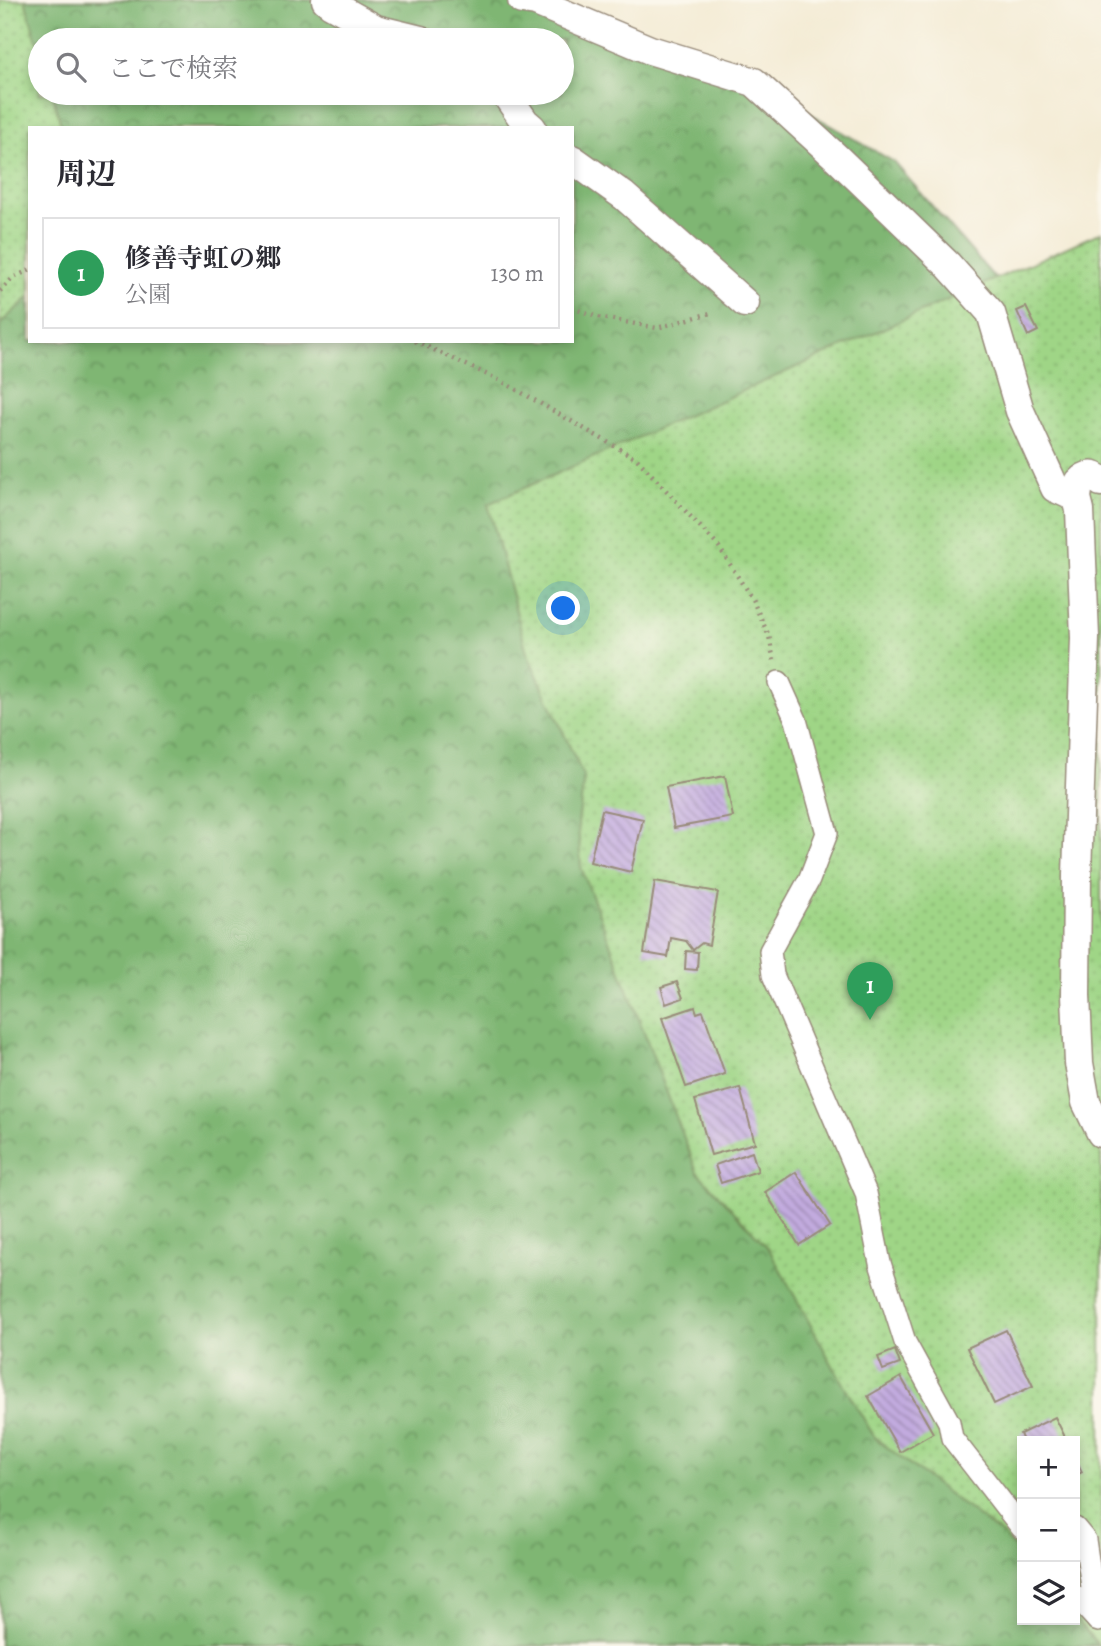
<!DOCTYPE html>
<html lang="ja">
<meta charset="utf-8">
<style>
body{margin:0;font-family:Alegreya,"Noto Serif JP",serif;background:#f2f2f3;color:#2b2b33}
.controls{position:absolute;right:21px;bottom:21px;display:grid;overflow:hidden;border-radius:0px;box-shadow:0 4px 10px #0003}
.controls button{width:63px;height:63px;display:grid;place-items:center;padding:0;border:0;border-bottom:2px solid #e1e1e2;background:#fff;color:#2b2b33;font:35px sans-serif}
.you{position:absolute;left:564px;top:609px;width:24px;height:24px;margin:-18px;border:5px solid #fff;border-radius:50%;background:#1a73e8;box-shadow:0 0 0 10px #1a73e833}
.badge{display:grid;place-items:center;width:46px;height:46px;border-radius:50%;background:#1a73e8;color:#fff;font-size:23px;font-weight:700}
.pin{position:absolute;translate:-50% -58px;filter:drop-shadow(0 2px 4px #0008)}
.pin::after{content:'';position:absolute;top:37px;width:24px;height:21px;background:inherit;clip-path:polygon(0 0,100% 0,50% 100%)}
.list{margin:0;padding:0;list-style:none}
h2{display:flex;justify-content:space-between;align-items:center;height:91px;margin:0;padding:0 28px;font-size:30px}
h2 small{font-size:23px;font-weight:400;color:#7c7c81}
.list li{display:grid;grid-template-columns:46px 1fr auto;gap:21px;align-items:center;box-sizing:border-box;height:112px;margin:0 14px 14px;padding:0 14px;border:2px solid #e1e1e2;border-radius:0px}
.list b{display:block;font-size:26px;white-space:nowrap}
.list p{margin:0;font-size:23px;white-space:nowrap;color:#7c7c81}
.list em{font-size:23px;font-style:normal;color:#7c7c81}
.icon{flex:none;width:38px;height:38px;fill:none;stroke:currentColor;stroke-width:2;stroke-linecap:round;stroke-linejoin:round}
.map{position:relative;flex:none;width:1101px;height:1646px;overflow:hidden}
.search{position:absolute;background:#fff;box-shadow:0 4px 10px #0003;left:28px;top:28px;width:546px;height:77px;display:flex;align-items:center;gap:18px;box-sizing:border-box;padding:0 24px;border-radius:38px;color:#7c7c81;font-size:26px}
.panel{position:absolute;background:#fff;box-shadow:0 4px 10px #0003;left:28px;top:126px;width:546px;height:217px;border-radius:0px}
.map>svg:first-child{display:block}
.forest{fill:url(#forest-crowns);stroke:#5d7048;stroke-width:2;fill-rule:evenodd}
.park{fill:url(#park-dots);stroke:#6d8052;stroke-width:2}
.building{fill:url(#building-back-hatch)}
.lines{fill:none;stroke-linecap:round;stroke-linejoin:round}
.pedestrian-casing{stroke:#988b7a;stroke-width:24}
.minor-casing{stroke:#988b7a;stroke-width:31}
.path{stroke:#988b7a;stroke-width:4.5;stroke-dasharray:2 5;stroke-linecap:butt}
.pedestrian{stroke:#fff;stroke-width:21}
.minor{stroke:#fff;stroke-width:28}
</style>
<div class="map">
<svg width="1101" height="1646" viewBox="0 0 1101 1646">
<defs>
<pattern id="forest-crowns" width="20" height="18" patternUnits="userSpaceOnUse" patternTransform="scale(1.75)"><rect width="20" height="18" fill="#7fb673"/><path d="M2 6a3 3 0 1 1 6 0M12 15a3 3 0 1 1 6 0" fill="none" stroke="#69945e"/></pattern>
<pattern id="park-dots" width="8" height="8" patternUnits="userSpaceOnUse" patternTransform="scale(1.75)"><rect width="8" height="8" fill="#9fd586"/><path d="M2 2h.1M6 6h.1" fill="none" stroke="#8ab773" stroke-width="1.8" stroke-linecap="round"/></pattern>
<pattern id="building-back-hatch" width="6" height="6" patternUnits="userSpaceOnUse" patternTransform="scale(1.75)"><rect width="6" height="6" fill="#c2abdf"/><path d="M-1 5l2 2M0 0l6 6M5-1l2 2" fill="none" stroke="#9f8bb4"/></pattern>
</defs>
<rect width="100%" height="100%" fill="#fbf7ec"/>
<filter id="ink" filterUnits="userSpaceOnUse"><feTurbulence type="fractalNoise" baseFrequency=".0143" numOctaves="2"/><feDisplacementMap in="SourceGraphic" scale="14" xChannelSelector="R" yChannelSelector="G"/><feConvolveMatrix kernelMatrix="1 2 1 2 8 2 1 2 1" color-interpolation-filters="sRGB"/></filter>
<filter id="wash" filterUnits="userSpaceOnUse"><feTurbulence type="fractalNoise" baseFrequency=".00686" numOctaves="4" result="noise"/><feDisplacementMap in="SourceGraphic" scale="28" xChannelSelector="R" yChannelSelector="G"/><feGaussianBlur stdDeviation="1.57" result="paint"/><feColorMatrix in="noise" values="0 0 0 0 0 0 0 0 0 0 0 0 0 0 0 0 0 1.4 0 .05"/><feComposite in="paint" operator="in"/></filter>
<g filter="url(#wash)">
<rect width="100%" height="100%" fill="#f4ecd6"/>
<path class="forest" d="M 0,0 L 523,0 L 749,78 L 894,162 L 1025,313 L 1101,566 L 1101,1646 L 0,1646 ZM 40,40 L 562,40 L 562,93 L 40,93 ZM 30,128 L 572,128 L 572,341 L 30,341 ZM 1022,1441 L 1075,1441 L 1075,1620 L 1022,1620 Z"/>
<g class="park">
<polygon points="0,0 25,0 40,52 40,93 52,93 62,128 30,128 30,296 0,324"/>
<polygon points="1101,232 1101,1646 1099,1646 1075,1618 1075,1441 1022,1441 1022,1557 1004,1536 875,1438 844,1386 769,1249 697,1172 581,867 578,824 584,778 527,653 488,504"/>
</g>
<g id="blocks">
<g class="building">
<polygon points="1026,307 1038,331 1028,336 1017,311"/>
<polygon points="725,776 733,817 674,828 666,787"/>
<polygon points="602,810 643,819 631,872 590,862"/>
<polygon points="655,881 718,892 709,945 702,943 693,950 686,941 671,938 668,957 644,953"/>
<polygon points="686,951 698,952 697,970 685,969"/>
<polygon points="677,982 683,998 666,1004 661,987"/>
<polygon points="695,1007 697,1013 703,1011 725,1074 686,1087 662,1018"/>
<polygon points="740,1088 755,1143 711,1155 695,1100"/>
<polygon points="752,1152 758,1171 721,1183 715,1165"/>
<polygon points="796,1172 830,1225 799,1245 765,1192"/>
<polygon points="1006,1330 1033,1386 994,1404 967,1348"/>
<polygon points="895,1350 900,1364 883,1370 878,1357"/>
<polygon points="901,1377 933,1433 900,1452 868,1396"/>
<polygon points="1055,1417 1067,1441 1023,1441 1020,1434"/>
<polygon points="1075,1458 1082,1472 1075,1476"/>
</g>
</g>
</g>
<g filter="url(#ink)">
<use href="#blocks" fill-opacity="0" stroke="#988b7a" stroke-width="2"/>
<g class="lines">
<g class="pedestrian-casing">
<g id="pedestrian">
<polyline points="779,682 796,720 827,833 809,880 770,951 773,975 866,1193 880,1263 905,1342 949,1422 952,1438 1022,1528"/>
<polyline points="1075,1528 1085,1540 1097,1620"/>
<polyline points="1075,1596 1098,1621"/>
</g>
</g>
<g class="minor-casing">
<g id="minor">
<polyline points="326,0 331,4 376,29 421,40"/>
<polyline points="522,0 536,2 650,50 754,82 837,158 948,265 991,313 1020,411 1055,488 1077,498"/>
<polyline points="505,93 525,122 532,128"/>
<polyline points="572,159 624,196 745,303"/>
<path d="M 1101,482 C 1095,472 1085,475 1079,482 L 1077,498 L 1080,510 L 1085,638 L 1077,875 L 1076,995 L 1079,1063 L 1086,1102 L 1101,1133"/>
</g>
</g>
<g class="path">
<polyline points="0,291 14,277 30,270"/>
<polyline points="572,308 598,317 657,328 714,312"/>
<polyline points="415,341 503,382 637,459 719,547 752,599 769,636 774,661"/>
</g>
<use href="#pedestrian" class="pedestrian"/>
<use href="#minor" class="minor"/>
</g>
</g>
</svg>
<div class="controls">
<button>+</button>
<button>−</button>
<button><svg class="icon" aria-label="layers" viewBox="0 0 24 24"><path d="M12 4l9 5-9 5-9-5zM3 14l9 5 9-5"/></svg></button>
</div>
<div class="you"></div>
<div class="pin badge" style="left:870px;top:1020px;background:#2e9e5b">1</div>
<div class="search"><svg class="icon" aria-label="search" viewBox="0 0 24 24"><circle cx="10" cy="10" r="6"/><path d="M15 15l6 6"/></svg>ここで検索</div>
<section class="panel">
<h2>周辺<small></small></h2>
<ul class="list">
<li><span class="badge" style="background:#2e9e5b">1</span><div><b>修善寺虹の郷</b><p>公園</p></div><em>130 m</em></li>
</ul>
</section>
</div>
